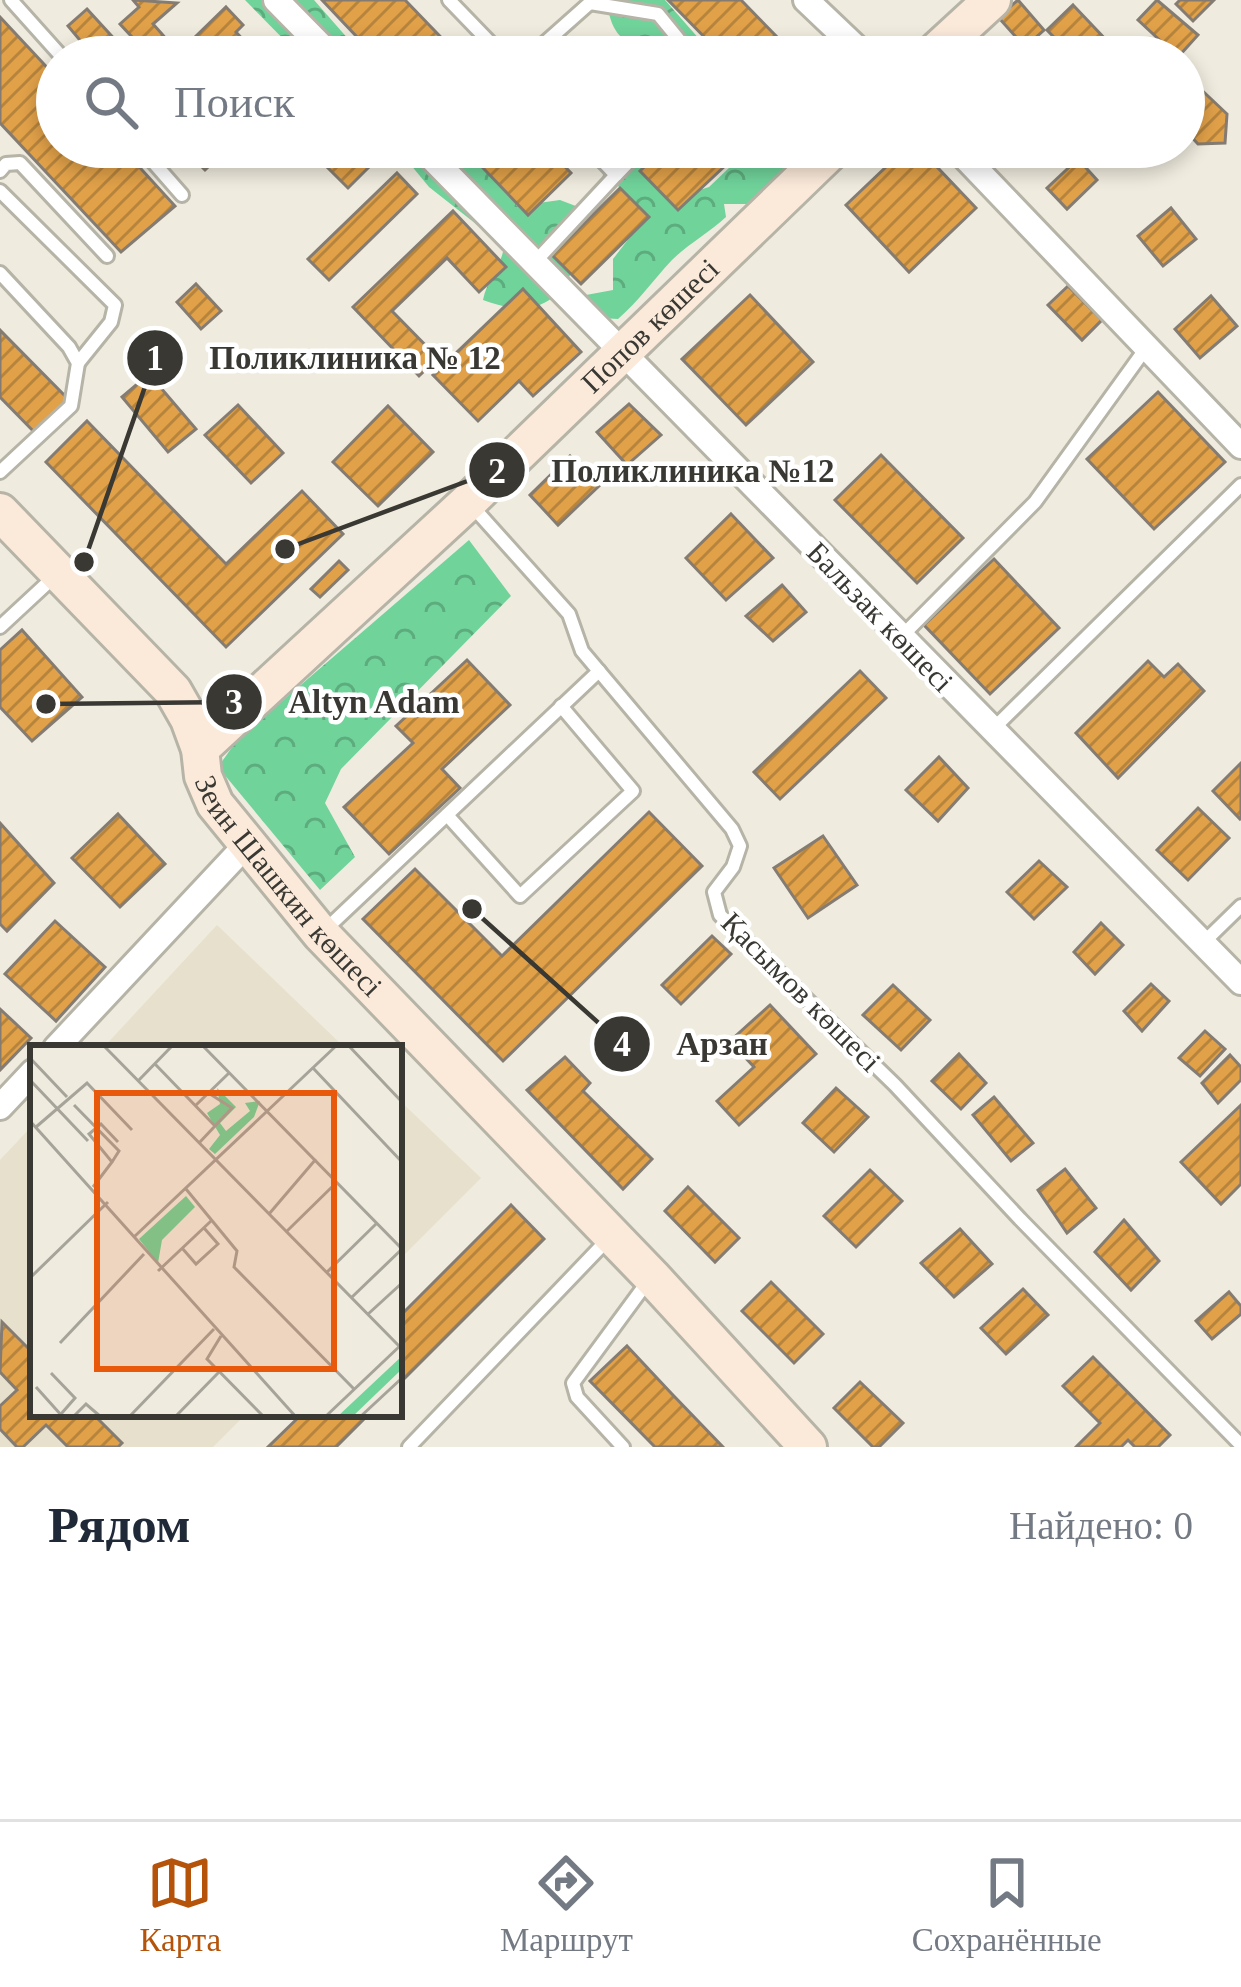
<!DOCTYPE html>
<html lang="ru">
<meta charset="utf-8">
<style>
body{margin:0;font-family:"Times New Roman",serif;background:#f2f2f3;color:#1f2937}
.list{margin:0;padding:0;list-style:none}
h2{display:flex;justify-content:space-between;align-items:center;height:156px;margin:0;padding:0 48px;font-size:51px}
h2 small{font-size:39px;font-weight:400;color:#747a83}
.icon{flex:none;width:66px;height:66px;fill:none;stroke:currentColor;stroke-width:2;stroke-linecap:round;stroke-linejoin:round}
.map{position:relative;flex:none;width:1241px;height:1447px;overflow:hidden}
.search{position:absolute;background:#fff;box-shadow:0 6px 18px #0003;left:36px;right:36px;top:36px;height:132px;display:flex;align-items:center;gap:30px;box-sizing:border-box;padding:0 42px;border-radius:66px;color:#747a83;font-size:45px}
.sheet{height:372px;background:#fff}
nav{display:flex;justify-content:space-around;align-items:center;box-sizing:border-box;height:168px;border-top:3px solid #e0e1e3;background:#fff;font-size:33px;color:#747a83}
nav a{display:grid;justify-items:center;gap:6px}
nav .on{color:#b45309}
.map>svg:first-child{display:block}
.built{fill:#e6e0cc}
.forest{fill:url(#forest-crowns)}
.building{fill:url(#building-hatch);stroke:#847c72;stroke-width:3}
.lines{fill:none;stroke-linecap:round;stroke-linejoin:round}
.lane-casing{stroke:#b6b3a7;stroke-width:18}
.street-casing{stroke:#b6b3a7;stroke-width:30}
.secondary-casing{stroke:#b6b3a7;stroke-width:42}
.lane{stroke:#fff;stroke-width:12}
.street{stroke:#fff;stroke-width:24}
.secondary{stroke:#fbeada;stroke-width:36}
.labels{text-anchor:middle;stroke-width:9;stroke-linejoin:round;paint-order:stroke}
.street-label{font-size:30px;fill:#393833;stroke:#fff}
.inset-road{fill:none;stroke:#a6a39a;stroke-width:3}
.view{fill:#e8590c;fill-opacity:0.15;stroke:#e8590c;stroke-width:6}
.inset-edge{fill:none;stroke:#393833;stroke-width:6}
.leader{fill:none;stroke:#393833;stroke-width:4.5}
.callout-dot{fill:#393833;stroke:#fff;stroke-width:4.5}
.mark-label{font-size:36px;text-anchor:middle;font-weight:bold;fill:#fff}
.callout-label{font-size:33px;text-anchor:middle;font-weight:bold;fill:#393833;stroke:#fff;stroke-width:9;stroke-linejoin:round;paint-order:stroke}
</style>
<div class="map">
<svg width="1241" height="1447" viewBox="0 0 1241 1447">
<defs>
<pattern id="forest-crowns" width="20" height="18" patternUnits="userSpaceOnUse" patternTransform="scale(3)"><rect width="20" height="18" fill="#70d39a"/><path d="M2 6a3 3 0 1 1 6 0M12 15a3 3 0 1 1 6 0" fill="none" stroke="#5dac7e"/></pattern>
<pattern id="building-hatch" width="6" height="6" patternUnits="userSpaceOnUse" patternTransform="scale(3)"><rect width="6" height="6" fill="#e1a149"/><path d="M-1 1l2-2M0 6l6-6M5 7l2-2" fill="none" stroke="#b7843d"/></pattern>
</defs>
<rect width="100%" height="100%" fill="#efebde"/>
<g class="built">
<polygon points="217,925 345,1048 103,1048"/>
<polygon points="399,1100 481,1178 399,1260"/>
<polygon points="33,1125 33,1414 246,1414 213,1447 0,1447 0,1160"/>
</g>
<g class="forest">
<polygon points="245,0 314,0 364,57 301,57"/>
<path d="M 607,0 L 665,0 L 715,57 L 645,57 L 646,53 C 619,40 610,30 607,0 Z"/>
<path d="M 396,147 L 464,147 L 507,189 L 517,206 L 560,200 L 594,213 C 582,224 583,232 580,247 C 566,303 536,320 483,300 C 487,279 502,266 504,246 L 429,187 Z"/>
<path d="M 598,147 L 657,147 L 641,163 L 687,194 L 709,187 L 751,147 L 808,147 L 756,204 L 724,204 L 726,217 C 709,233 688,244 672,260 C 653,280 639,301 618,319 L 584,317 L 586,295 L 613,290 L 613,259 L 644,219 L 615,182 L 602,181 L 606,152 Z"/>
<polygon points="469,540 511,596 341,769 325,803 355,857 320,890 218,767 238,739"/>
</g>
<g class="building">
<polygon points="133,0 177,3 153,24 178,52 172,57 138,57 145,51 120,24 139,7"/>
<polygon points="322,0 405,0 460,57 376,57"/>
<polygon points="668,0 741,0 777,37 756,57 724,57"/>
<polygon points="1018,0 1044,30 1025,47 998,17"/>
<polygon points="1157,0 1198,35 1178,57 1138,20"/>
<polygon points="1180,0 1214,0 1193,21 1176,4"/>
<polygon points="1073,5 1109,43 1095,57 1073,57 1047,30"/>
<polygon points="226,7 243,25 236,32 255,53 250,57 210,57 193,39"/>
<polygon points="87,9 118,43 102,57 94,57 68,26"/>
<polygon points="0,17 57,78 57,147 121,147 175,206 121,252 0,123"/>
<polygon points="1191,80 1227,114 1225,143 1198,144 1184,129 1184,87"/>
<polygon points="182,147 229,147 205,170"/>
<polygon points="333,147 371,147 380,156 348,188 320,160"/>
<polygon points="463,147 546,147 571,173 528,215"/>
<polygon points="665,147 745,147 678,210 640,171"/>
<polygon points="907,147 918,147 976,208 909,272 846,205"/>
<polygon points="1078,159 1097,180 1067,209 1047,188"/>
<polygon points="397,173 417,194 329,280 308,259"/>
<polygon points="620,188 649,217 581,284 552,255"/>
<polygon points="1171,208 1196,239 1163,266 1138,236"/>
<polygon points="453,211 506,267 479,292 447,258 392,311 438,358 419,376 353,307"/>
<polygon points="196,284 221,311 201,329 177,302"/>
<polygon points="1068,286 1102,320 1082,340 1048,305"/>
<polygon points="523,289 581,352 533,396 519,381 478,421 433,375"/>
<polygon points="750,295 813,362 746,425 682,359"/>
<polygon points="1211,296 1237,326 1200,358 1175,329"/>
<polygon points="0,330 71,402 37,435 0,397"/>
<polygon points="149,374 196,429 168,452 122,397"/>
<polygon points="1158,392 1225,462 1154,529 1087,459"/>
<polygon points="629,404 661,435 627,465 597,432"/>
<polygon points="238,405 283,453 251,483 205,435"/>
<polygon points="388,406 433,452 378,506 333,462"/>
<polygon points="87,421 226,564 302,491 343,534 226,647 46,462"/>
<polygon points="881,455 963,538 917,583 835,500"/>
<polygon points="570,456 599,486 558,525 530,495"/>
<polygon points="731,514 773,558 726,600 686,558"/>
<polygon points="994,559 1059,628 990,694 924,625"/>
<polygon points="339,561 348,570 320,597 311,589"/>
<polygon points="782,585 806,612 773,641 746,616"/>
<polygon points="22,630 82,697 32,741 0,707 0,650"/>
<polygon points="467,660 510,705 442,769 460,788 389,854 344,807 413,743 396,726"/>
<polygon points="1148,661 1164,677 1178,664 1204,691 1118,778 1076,733"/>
<polygon points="860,671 886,698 780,799 754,772"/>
<polygon points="939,757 968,788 938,821 906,790"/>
<polygon points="1241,763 1241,818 1240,819 1213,791"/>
<polygon points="1198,808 1229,838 1188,880 1157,850"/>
<polygon points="649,812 702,866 503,1061 363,919 415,869 502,956"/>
<polygon points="118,814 165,864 120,907 72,858"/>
<polygon points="0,823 54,883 7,931 0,924"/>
<polygon points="823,836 857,885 808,918 774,868"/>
<polygon points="1039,861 1067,887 1034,919 1007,892"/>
<polygon points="55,921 105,967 56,1021 5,974"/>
<polygon points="1101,923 1123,945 1095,974 1074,952"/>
<polygon points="712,936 731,954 681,1004 662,985"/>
<polygon points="1151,984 1169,1001 1142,1031 1124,1011"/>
<polygon points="893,985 930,1020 901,1050 863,1015"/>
<polygon points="770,1005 816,1054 739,1125 717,1101 754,1067 730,1041"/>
<polygon points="0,1009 31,1038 0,1070"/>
<polygon points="1205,1031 1225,1049 1200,1076 1179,1058"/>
<polygon points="959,1054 986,1083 961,1109 932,1081"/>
<polygon points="1230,1055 1241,1067 1241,1080 1218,1103 1202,1083"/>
<polygon points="565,1057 590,1083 583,1091 652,1159 623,1189 527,1090"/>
<polygon points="836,1088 868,1117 834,1152 803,1123"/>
<polygon points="994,1097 1033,1143 1011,1161 973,1115"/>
<polygon points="1241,1105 1241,1184 1221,1204 1181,1162"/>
<polygon points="1065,1169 1096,1208 1067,1233 1038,1190"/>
<polygon points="870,1170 902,1201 856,1247 824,1216"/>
<polygon points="688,1187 739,1238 715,1262 665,1211"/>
<polygon points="511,1205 544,1239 399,1384 399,1317"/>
<polygon points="1124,1220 1159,1261 1131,1290 1095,1252"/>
<polygon points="960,1229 992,1264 954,1297 921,1263"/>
<polygon points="771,1282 823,1334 794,1363 742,1311"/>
<polygon points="1023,1289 1048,1315 1006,1354 981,1328"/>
<polygon points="1229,1292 1241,1306 1241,1314 1212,1339 1196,1321"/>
<polygon points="2,1322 33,1353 33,1414 93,1414 122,1443 118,1447 68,1447 46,1425 23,1447 17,1447 0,1429 0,1406 17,1390 0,1372"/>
<polygon points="627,1346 671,1393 723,1447 655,1447 590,1381"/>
<polygon points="1093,1357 1170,1435 1158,1447 1135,1447 1128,1440 1121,1447 1076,1447 1100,1423 1063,1386"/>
<polygon points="860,1382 903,1423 879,1447 873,1447 834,1408"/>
<polygon points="302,1414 369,1414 336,1447 268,1447"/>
</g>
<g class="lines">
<g class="lane-casing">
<g id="lane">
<polyline points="11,0 62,57"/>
<polyline points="449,0 504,57"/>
<polyline points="590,3 658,14 693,57"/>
<polyline points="529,57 592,1"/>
<polyline points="140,147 182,195"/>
<polyline points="0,171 6,164 20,163 107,256"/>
<polyline points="616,175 643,147"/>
<polyline points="0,191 115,305 111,322 78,363"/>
<polyline points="535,262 616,175 589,147"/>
<polyline points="0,273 69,347 78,363 71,406 0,472"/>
<polyline points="473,507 569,614 582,651 732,829 740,846 733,867 714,892 720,915 895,1085 1020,1219 1241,1445"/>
<polyline points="0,627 56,575"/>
<polyline points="901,637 1035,502 1146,348"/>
<polyline points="992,730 1241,485"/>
<polyline points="447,815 520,896 633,791 561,706"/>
<polyline points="325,930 599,671"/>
<polyline points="1203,943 1241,906"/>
<polyline points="409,1447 611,1236"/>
<polyline points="623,1447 577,1397 573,1383 648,1281"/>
</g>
</g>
<g class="street-casing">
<g id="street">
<polyline points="276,0 332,57"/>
<polyline points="806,0 866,57"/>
<polyline points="421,147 1241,982"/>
<polyline points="955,147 1241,446"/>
<polyline points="56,1048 247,844"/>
<polyline points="0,1107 33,1072"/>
</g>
</g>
<g class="secondary-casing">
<g id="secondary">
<polyline points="930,57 992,0"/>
<path id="s1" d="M 0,512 L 173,691 L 189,719 L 200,749 L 203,776 L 215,804 L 321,934 L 652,1277 L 808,1447"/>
<path id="s2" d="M 200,749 L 468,502 L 835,147"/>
</g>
</g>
<use href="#lane" class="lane"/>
<use href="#street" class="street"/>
<use href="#secondary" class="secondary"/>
</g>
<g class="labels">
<g class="street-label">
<text dy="10" stroke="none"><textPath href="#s2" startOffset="618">Попов көшесі</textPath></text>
<text transform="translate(880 617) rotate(46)" y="10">Бальзак көшесі</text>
<text dy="10" stroke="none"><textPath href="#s1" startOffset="480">Зеин Шашкин көшесі</textPath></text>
<text transform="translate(801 992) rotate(45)" y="10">Қасымов көшесі</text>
</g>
</g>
<g transform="translate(30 1045)">
<rect width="372" height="372" fill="#efebde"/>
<path d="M 187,43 L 206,62 L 190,78 L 196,86 L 220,66 L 215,58 L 230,56 L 224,72 L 185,109 L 179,104 L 190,90 L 177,68 L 190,59 ZM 156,151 L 165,162 L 132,195 L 128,218 L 109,194 ZM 372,311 L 372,324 L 322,372 L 307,372 Z" fill="#70d39a"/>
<path class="inset-road" d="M 73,0 L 370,302M 172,0 L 372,204 L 321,253M 318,0 L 372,57M 0,13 L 37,52M 125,19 L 185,81 L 169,98M 283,23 L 372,117M 0,35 L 58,96M 108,36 L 143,0M 180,49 L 202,63 L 185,81M 44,60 L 89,106 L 82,117M 165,61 L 199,28M 0,76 L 266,372M 6,82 L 57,38 L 102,85M 63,142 L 82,117 L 59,89 L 71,79 L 88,97M 156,144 L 207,206 L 204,222 L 324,344M 239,169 L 286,114M 256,187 L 307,137M 105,191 L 307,0M 152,203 L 166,219 L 188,199 L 174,183M 128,226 L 181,176M 296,228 L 347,178M 2,231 L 78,157M 337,270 L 372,238M 191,291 L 177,314 L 234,372M 30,298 L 114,209M 21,328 L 45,353 L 31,369M 6,342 L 32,371M 43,372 L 56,359 L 71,372M 99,372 L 184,284M 145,372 L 189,327M 295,372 L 372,299M 330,372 L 372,333"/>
<path class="view" d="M 67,48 L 304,48 L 304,324 L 67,324 Z"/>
<rect width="372" height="372" class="inset-edge"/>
</g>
<path class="leader" d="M84 562L155 358M285 549L497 470M46 704L234 702M472 909L622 1044"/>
<g class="callout-dot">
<circle cx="84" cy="562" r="12"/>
<circle cx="285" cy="549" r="12"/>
<circle cx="46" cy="704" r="12"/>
<circle cx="472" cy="909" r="12"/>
<circle cx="155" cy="358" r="30"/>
<circle cx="497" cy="470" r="30"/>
<circle cx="234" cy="702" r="30"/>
<circle cx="622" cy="1044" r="30"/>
</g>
<g class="mark-label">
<text x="155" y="370">1</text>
<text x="497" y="483">2</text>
<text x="234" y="714">3</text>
<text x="622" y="1056">4</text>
</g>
<g class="callout-label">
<text x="355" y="369">Поликлиника № 12</text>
<text x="693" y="482">Поликлиника №12</text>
<text x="374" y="713">Altyn Adam</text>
<text x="722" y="1055">Арзан</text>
</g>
</svg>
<div class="search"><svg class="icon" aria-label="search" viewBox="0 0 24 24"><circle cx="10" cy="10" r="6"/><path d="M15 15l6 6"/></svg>Поиск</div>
</div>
<section class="sheet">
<h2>Рядом<small>Найдено: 0</small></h2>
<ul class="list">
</ul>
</section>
<nav>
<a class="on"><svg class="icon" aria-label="map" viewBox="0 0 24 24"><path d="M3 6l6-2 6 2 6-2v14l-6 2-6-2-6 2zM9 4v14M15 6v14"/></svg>Карта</a>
<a><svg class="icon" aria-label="directions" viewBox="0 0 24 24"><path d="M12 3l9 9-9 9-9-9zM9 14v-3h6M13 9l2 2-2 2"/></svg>Маршрут</a>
<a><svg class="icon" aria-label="saved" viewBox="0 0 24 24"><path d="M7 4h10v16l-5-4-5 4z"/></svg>Сохранённые</a>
</nav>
